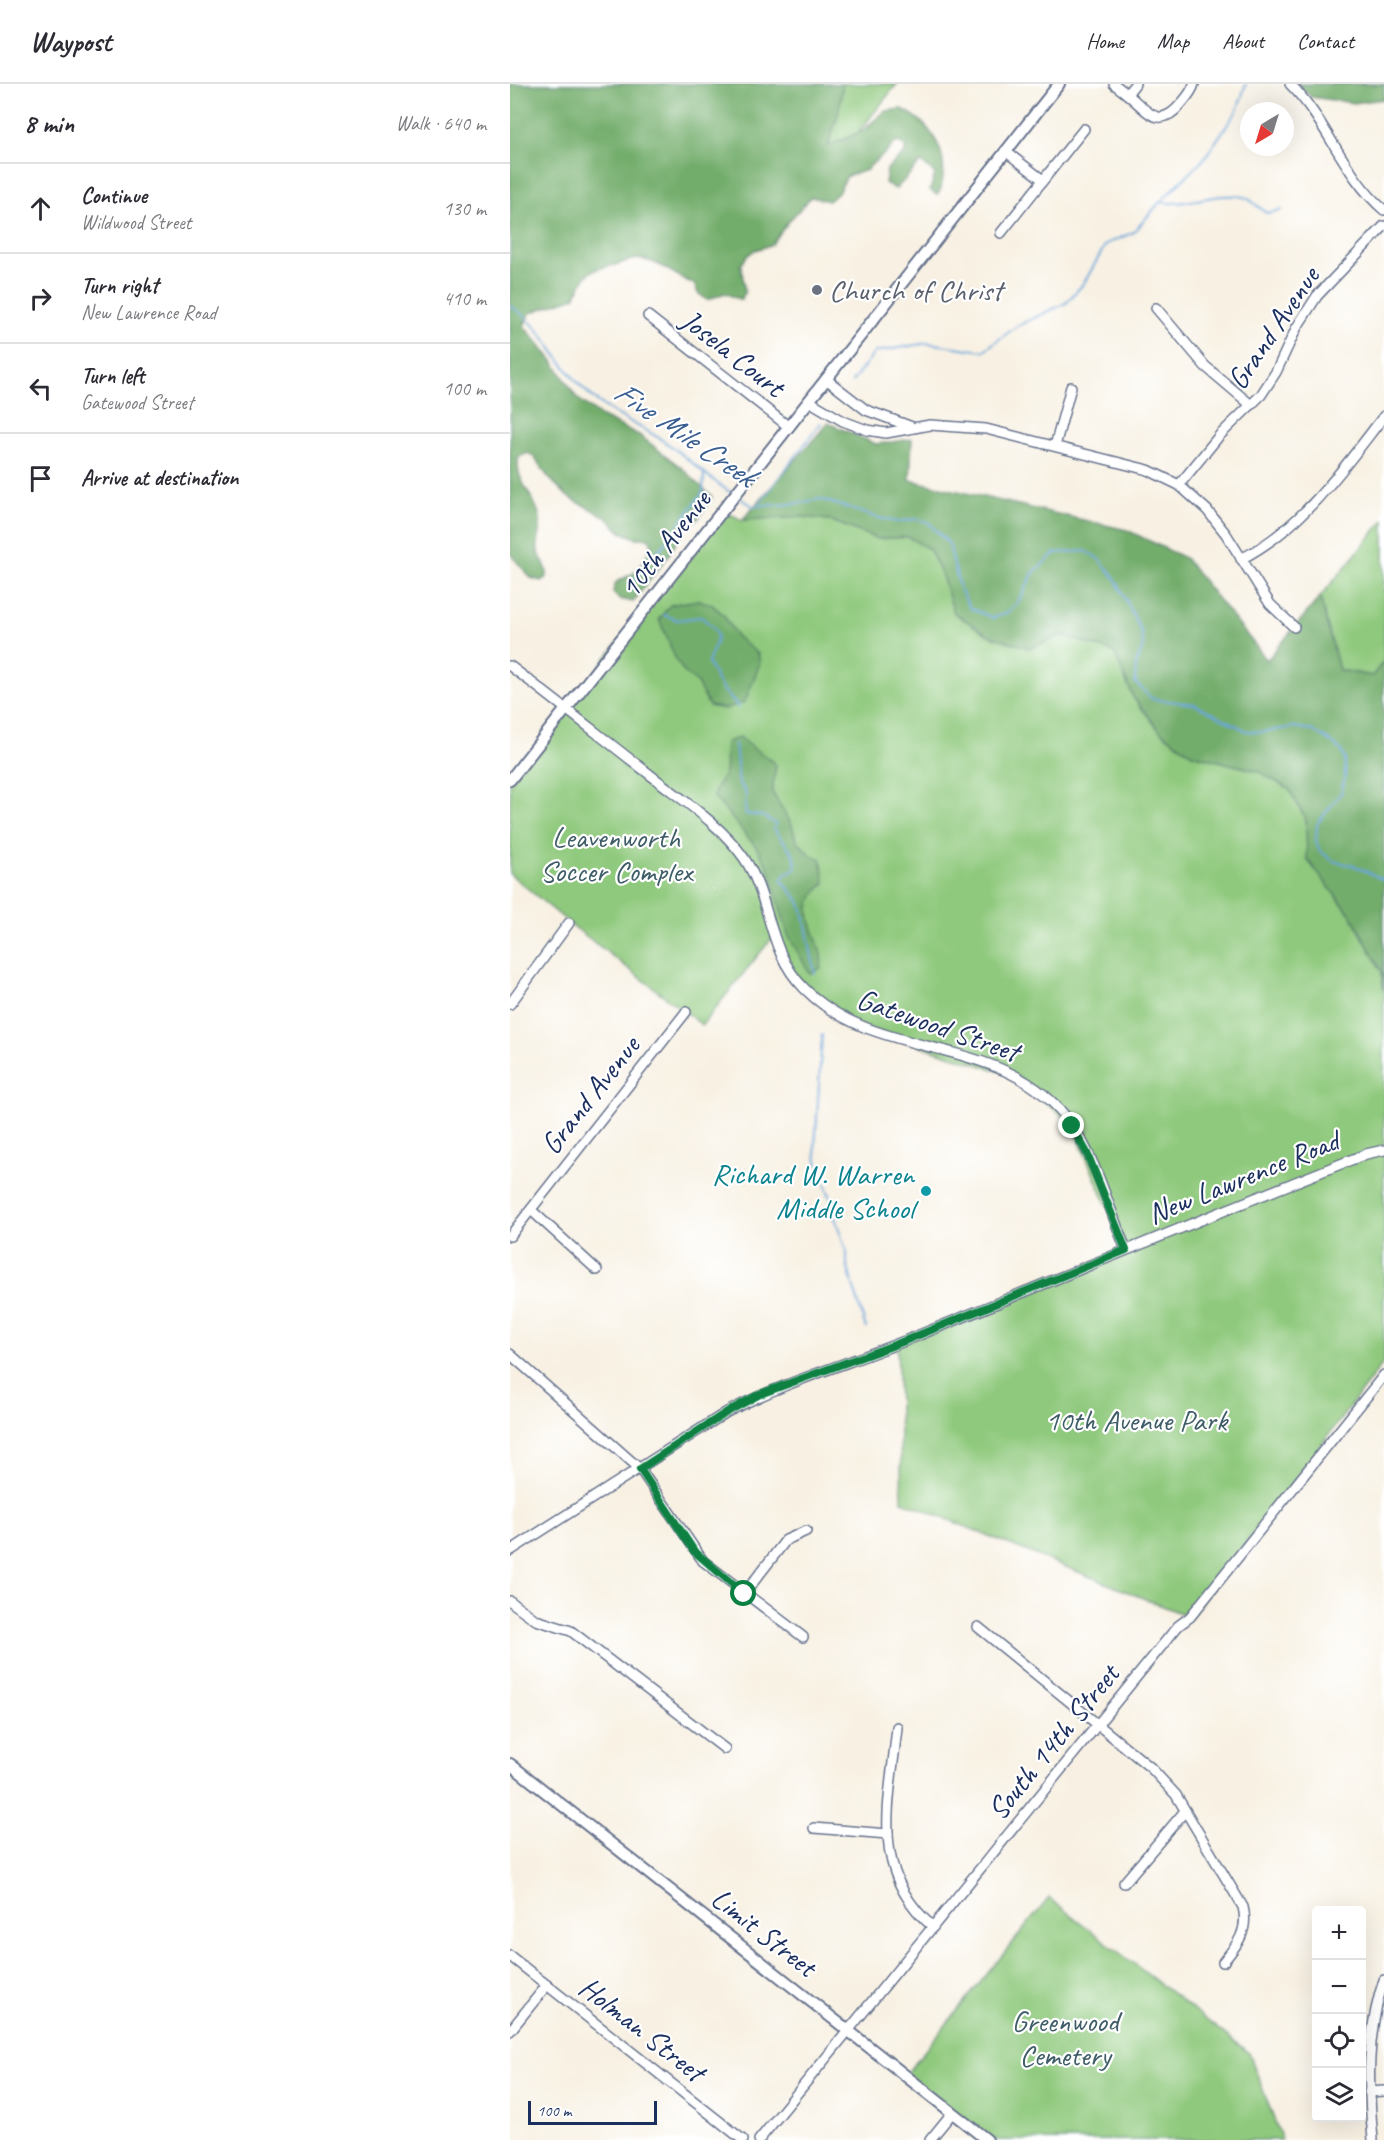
<!DOCTYPE html>
<meta charset="utf-8">
<style>
body{margin:0;font-family:Caveat,sans-serif;background:#f2f2f3;color:#2b2b33}
.controls{position:absolute;right:18px;bottom:18px;display:grid;overflow:hidden;border-radius:6px;box-shadow:0 6px 24px #0002}
.controls button{width:54px;height:54px;display:grid;place-items:center;padding:0;border:0;border-bottom:2px solid #e1e1e2;background:#fff;color:#2b2b33;font:30px sans-serif}
.compass{position:absolute;left:730px;top:18px;width:54px;height:54px;border-radius:50%;background:#fff;box-shadow:0 6px 24px #0002;rotate:218deg}
.scale{position:absolute;left:18px;bottom:15px;width:129px;box-sizing:border-box;padding-left:6px;border:3px solid #1b2f5e;border-top:0;font-size:16px;line-height:21px;white-space:nowrap;color:#1b2f5e;-webkit-text-stroke:4px #fff;paint-order:stroke}
.stop{position:absolute;width:18px;height:18px;margin:-14px;border:4px solid #0b8043;border-radius:50%;background:#fff}
.stop.end{background:#0b8043;border-color:#fff;box-shadow:0 2px 6px #0008}
.list{margin:0;padding:0;list-style:none}
h2{display:flex;justify-content:space-between;align-items:center;height:78px;margin:0;padding:0 24px;font-size:26px}
h2 small{font-size:20px;font-weight:400;color:#7c7c81}
.list li{display:grid;grid-template-columns:39px 1fr auto;gap:18px;align-items:center;box-sizing:border-box;height:90px;padding:0 24px;border-top:2px solid #e1e1e2}
.list b{display:block;font-size:22px;white-space:nowrap}
.list p{margin:0;font-size:20px;white-space:nowrap;color:#7c7c81}
.list em{font-size:20px;font-style:normal;color:#7c7c81}
.icon{flex:none;width:33px;height:33px;fill:none;stroke:currentColor;stroke-width:2;stroke-linecap:round;stroke-linejoin:round}
.map{position:relative;flex:none;width:874px;height:2056px;overflow:hidden}
header{display:flex;align-items:center;gap:36px;box-sizing:border-box;height:84px;padding:0 30px;background:#fff;border-bottom:2px solid #e1e1e2}
header strong{font-size:28px}
nav{display:flex;gap:33px;margin-inline-start:auto;font-size:21px}
main{display:flex}
aside{flex:1;background:#fff}
.map>svg:first-child{display:block}
.green{fill:#8fc97d;stroke:#557c6e;stroke-width:1.5}
.forest{fill:#73ad6c;stroke:#476e65;stroke-width:1.5}
.lines{fill:none;stroke-linecap:round;stroke-linejoin:round}
.stream{stroke:#6ba6db;stroke-width:2}
.minor-casing{stroke:#68738d;stroke-width:12}
.tertiary-casing{stroke:#68738d;stroke-width:14}
.minor{stroke:#fff;stroke-width:9}
.tertiary{stroke:#fff;stroke-width:10}
.route{stroke:#0b8043;stroke-width:8}
.worship-dot{fill:#6b7280;stroke:#fff;stroke-width:2}
.culture-dot{fill:#0f9aa8;stroke:#fff;stroke-width:2}
.labels{text-anchor:middle;stroke-width:4.5;stroke-linejoin:round;paint-order:stroke}
.worship-label{font-size:30px;fill:#5b616d;stroke:#fff;text-anchor:start}
.street-label{font-size:30px;fill:#1b2f5e;stroke:#fff}
.park-label{font-size:30px;fill:#3e5d67;stroke:#fff}
.culture-label{font-size:30px;fill:#0d838f;stroke:#fff;text-anchor:end}
.water-label{font-size:32px;font-style:italic;fill:#3b5f90;stroke:#fff}
</style>
<header>
<strong>Waypost</strong>
<nav><a>Home</a><a>Map</a><a>About</a><a>Contact</a></nav>
</header>
<main>
<aside>
<h2>8 min<small>Walk · 640 m</small></h2>
<ul class="list">
<li><svg class="icon" aria-label="ahead" viewBox="0 0 24 24"><path d="M12 20V5M6 11l6-6 6 6"/></svg><div><b>Continue</b><p>Wildwood Street</p></div><em>130 m</em></li>
<li><svg class="icon" aria-label="right" viewBox="0 0 24 24"><path d="M7 20v-9h11M14 6l5 5-5 5"/></svg><div><b>Turn right</b><p>New Lawrence Road</p></div><em>410 m</em></li>
<li><svg class="icon" aria-label="left" viewBox="0 0 24 24"><path d="M17 20v-9H6M10 6l-5 5 5 5"/></svg><div><b>Turn left</b><p>Gatewood Street</p></div><em>100 m</em></li>
<li><svg class="icon" aria-label="arrive" viewBox="0 0 24 24"><path d="M6 21V4h12l-3 4 3 4H6"/></svg><div><b>Arrive at destination</b></div></li>
</ul>
</aside>
<div class="map">
<svg width="874" height="2056" viewBox="0 0 874 2056">
<rect width="100%" height="100%" fill="#fff"/>
<filter id="ink" filterUnits="userSpaceOnUse"><feTurbulence type="fractalNoise" baseFrequency=".0167" numOctaves="2"/><feDisplacementMap in="SourceGraphic" scale="12" xChannelSelector="R" yChannelSelector="G"/><feConvolveMatrix kernelMatrix="1 2 1 2 8 2 1 2 1" color-interpolation-filters="sRGB"/></filter>
<filter id="wash" filterUnits="userSpaceOnUse"><feTurbulence type="fractalNoise" baseFrequency=".008" numOctaves="4" result="noise"/><feDisplacementMap in="SourceGraphic" scale="24" xChannelSelector="R" yChannelSelector="G"/><feGaussianBlur stdDeviation="1.35" result="paint"/><feColorMatrix in="noise" values="0 0 0 0 0 0 0 0 0 0 0 0 0 0 0 0 0 1.4 0 .05"/><feComposite in="paint" operator="in"/></filter>
<g filter="url(#wash)">
<rect width="100%" height="100%" fill="#f8f1e3"/>
<g class="green">
<polygon points="333,0 387,0 348,49 317,63 328,31"/>
<polygon points="212,426 232,436 293,433 319,436 368,455 398,453 419,464 431,489 445,529 520,564 552,551 604,568 623,613 650,647 682,670 748,687 779,705 796,736 797,775 841,831 872,888 874,908 874,1278 680,1533 392,1417 387,1260 616,1165 562,1041 507,993 334,937 292,903 262,854 192,941 59,839 0,790 0,696"/>
<polygon points="874,436 874,577 863,592 829,586 810,513"/>
<polygon points="539,1814 739,1969 772,2056 477,2056 395,1991"/>
</g>
<g class="forest">
<path d="M 0,0 L 333,0 L 328,31 L 318,62 L 352,47 L 375,27 L 392,25 C 418,37 437,64 433,93 C 432,100 432,106 427,111 L 420,106 L 425,90 L 411,78 L 386,105 L 375,99 L 377,85 L 395,69 L 395,63 L 389,58 L 383,60 C 378,71 364,75 357,86 L 337,92 L 328,109 L 319,117 L 301,113 L 279,137 L 261,161 L 245,166 L 237,172 L 231,181 L 235,208 L 231,216 L 215,209 L 197,216 L 188,209 L 184,200 C 166,193 149,176 128,175 C 122,175 112,179 105,181 C 77,186 78,187 65,213 L 20,229 L 14,242 L 43,277 L 67,314 L 92,333 L 129,351 L 172,384 L 202,413 L 188,435 L 178,440 L 156,475 L 123,518 L 109,515 L 103,509 C 104,494 111,497 122,490 C 131,483 137,471 142,461 L 139,454 L 126,454 L 111,448 L 97,434 L 58,413 L 38,393 L 24,373 L 18,369 L 9,373 C 3,396 26,412 30,434 C 32,444 26,457 28,467 C 31,477 38,481 37,493 L 31,497 L 21,494 L 0,470 Z"/>
<polygon points="787,0 874,0 874,15 844,19 801,13"/>
<polygon points="318,339 366,360 402,355 400,396 617,446 675,474 757,576 810,513 829,586 862,592 874,577 874,908 872,888 841,831 797,775 796,736 779,705 748,687 682,670 650,647 623,613 604,568 552,551 520,564 480,552 444,529 431,489 419,465 398,453 368,455 319,436 293,433 232,436"/>
<polygon points="188,516 201,520 213,530 227,553 248,570 250,579 235,618 215,625 199,622 187,599 174,588 166,576 149,535 160,521"/>
<path d="M 230,653 C 241,665 255,670 266,681 L 262,708 L 281,739 L 287,757 L 301,771 L 311,775 L 315,799 C 278,828 317,854 311,884 L 300,890 L 278,851 L 258,783 L 247,764 L 204,713 C 204,699 213,699 215,687 C 217,676 213,668 217,658 Z"/>
</g>
<g class="lines">
<g class="stream">
<path d="M 650,118 C 676,123 705,107 734,113 C 742,115 749,125 757,129 L 772,126"/>
<path d="M 0,222 C 35,242 47,281 76,307 C 97,328 124,339 149,354 C 175,370 197,394 223,410"/>
<polyline points="342,298 365,268 418,259 473,267 507,242 556,219 574,199 596,160 624,148 650,118 693,76 727,27 736,0"/>
<polyline points="228,413 243,422 284,420 310,415 369,434 387,438 406,435 418,438 439,460 450,505 460,524 483,534 497,529 508,518 524,488 545,469 576,467 589,475 605,494 631,547 633,562 626,580 625,598 642,615 684,620 737,647 752,648 785,643 801,646 817,655 831,666 835,675 835,693 831,709 807,740 806,758 810,767 823,777 845,782 874,796"/>
<polyline points="248,421 311,339"/>
<polyline points="123,506 119,501 153,462 193,408 194,390"/>
<path d="M 154,531 L 167,536 L 191,533 C 216,551 206,555 198,579 L 210,602 L 229,624"/>
<path d="M 225,660 L 229,700 C 241,710 233,717 236,730 L 252,732 L 266,740 L 264,744 C 271,758 289,768 285,785 L 276,789 L 271,796 L 287,814 L 293,826 L 305,889"/>
<polyline points="312,951 305,1065 308,1083 322,1117 323,1128 337,1169 337,1181 356,1244"/>
</g>
</g>
</g>
<g filter="url(#ink)">
<g class="lines">
<g class="minor-casing">
<g id="minor">
<polyline points="604,0 617,10"/>
<path d="M 625,0 L 617,10 C 638,27 648,47 671,20 C 676,14 682,8 684,0"/>
<path d="M 780,0 C 818,38 833,91 874,126"/>
<polyline points="495,67 533,96"/>
<polyline points="491,149 574,45"/>
<polyline points="646,224 695,282 741,321"/>
<polyline points="138,232 279,343"/>
<polyline points="316,295 356,326 402,343"/>
<polyline points="299,317 333,337 357,346 376,349 420,341 476,345 638,386 669,401 697,426 716,450 760,520 784,543"/>
<polyline points="545,362 561,303"/>
<polyline points="669,401 709,352 751,311 766,288 787,243 807,212 874,142"/>
<path d="M 731,475 C 793,443 832,386 874,332"/>
<path d="M 0,582 C 48,618 95,656 143,693 C 174,717 211,741 234,774 C 262,815 256,866 294,904 C 369,981 495,946 562,1041 C 587,1077 599,1125 616,1165"/>
<polyline points="0,920 59,839"/>
<polyline points="21,1126 87,1186"/>
<polyline points="0,1152 176,928"/>
<polyline points="0,1270 130,1385 193,1477 293,1553"/>
<path d="M 0,1467 L 217,1328 C 276,1297 341,1279 402,1254 C 553,1192 704,1130 856,1070 L 874,1066"/>
<polyline points="234,1510 276,1456 296,1447"/>
<polyline points="0,1517 26,1536 61,1547 215,1665"/>
<path d="M 468,1543 L 641,1684 L 666,1711 L 733,1823 C 739,1847 727,1861 713,1878"/>
<path d="M 387,1643 C 380,1719 358,1787 423,1843"/>
<polyline points="304,1744 378,1750"/>
<polyline points="614,1799 675,1727"/>
<polyline points="0,1872 233,2056"/>
<polyline points="0,1947 37,1901"/>
<polyline points="859,2008 874,2007"/>
<polyline points="249,2056 668,1542 680,1533 874,1291"/>
<polyline points="420,2056 442,2029"/>
<path d="M 863,2056 C 858,2001 856,1949 874,1896"/>
</g>
</g>
<g class="tertiary-casing">
<g id="tertiary">
<polyline points="0,696 549,0"/>
<polyline points="0,1680 477,2056"/>
</g>
</g>
<use href="#minor" class="minor"/>
<use href="#tertiary" class="tertiary"/>
</g>
</g>
<g class="lines" filter="url(#ink)">
<polyline class="route" points="234,1510 184,1467 130,1385 217,1328 250,1310 387,1260 616,1166 577,1069 562,1042"/>
</g>
<circle class="worship-dot" cx="307" cy="206" r="6"/>
<circle class="culture-dot" cx="416" cy="1107" r="6"/>
<g class="labels">
<g class="worship-label">
<text x="319" y="216">Church of Christ</text>
</g>
<g class="street-label">
<text transform="translate(763 244) rotate(-56)" y="10">Grand Avenue</text>
<text transform="translate(223 269) rotate(38)" y="10">Josela Court</text>
<text transform="translate(155 460) rotate(-52)" y="10">10th Avenue</text>
<text transform="translate(428 941) rotate(19)" y="10">Gatewood Street</text>
<text transform="translate(80 1011) rotate(-52)" y="10">Grand Avenue</text>
<text transform="translate(733 1093) rotate(-22)" y="10">New Lawrence Road</text>
<text transform="translate(543 1658) rotate(-51)" y="10">South 14th Street</text>
<text transform="translate(254 1848) rotate(38)" y="10">Limit Street</text>
<text transform="translate(132 1945) rotate(38)" y="10">Holman Street</text>
</g>
<g class="park-label">
<text x="106" y="763">Leavenworth<tspan x="106" dy="34">Soccer Complex</tspan></text>
<text x="626" y="1346">10th Avenue Park</text>
<text x="555" y="1947">Greenwood<tspan x="555" dy="34">Cemetery</tspan></text>
</g>
<g class="culture-label">
<text x="404" y="1100">Richard W. Warren<tspan x="404" dy="34">Middle School</tspan></text>
</g>
<g class="water-label">
<text transform="translate(175 349) rotate(34)" y="11">Five Mile Creek</text>
</g>
</g>
</svg>
<div class="controls">
<button>+</button>
<button>−</button>
<button><svg class="icon" aria-label="locate" viewBox="0 0 24 24"><circle cx="12" cy="12" r="6"/><path d="M12 2v4M12 18v4M2 12h4M18 12h4"/></svg></button>
<button><svg class="icon" aria-label="layers" viewBox="0 0 24 24"><path d="M12 4l9 5-9 5-9-5zM3 14l9 5 9-5"/></svg></button>
</div>
<svg class="compass" viewBox="-18 -18 36 36"><path d="M0-13l5 13h-10z" fill="#e53935"/><path d="M0 13l5-13h-10z" fill="#7c7c81"/></svg>
<div class="scale">100 m</div>
<div class="stop" style="left:234px;top:1510px"></div>
<div class="stop end" style="left:562px;top:1042px"></div>
</div>
</main>
